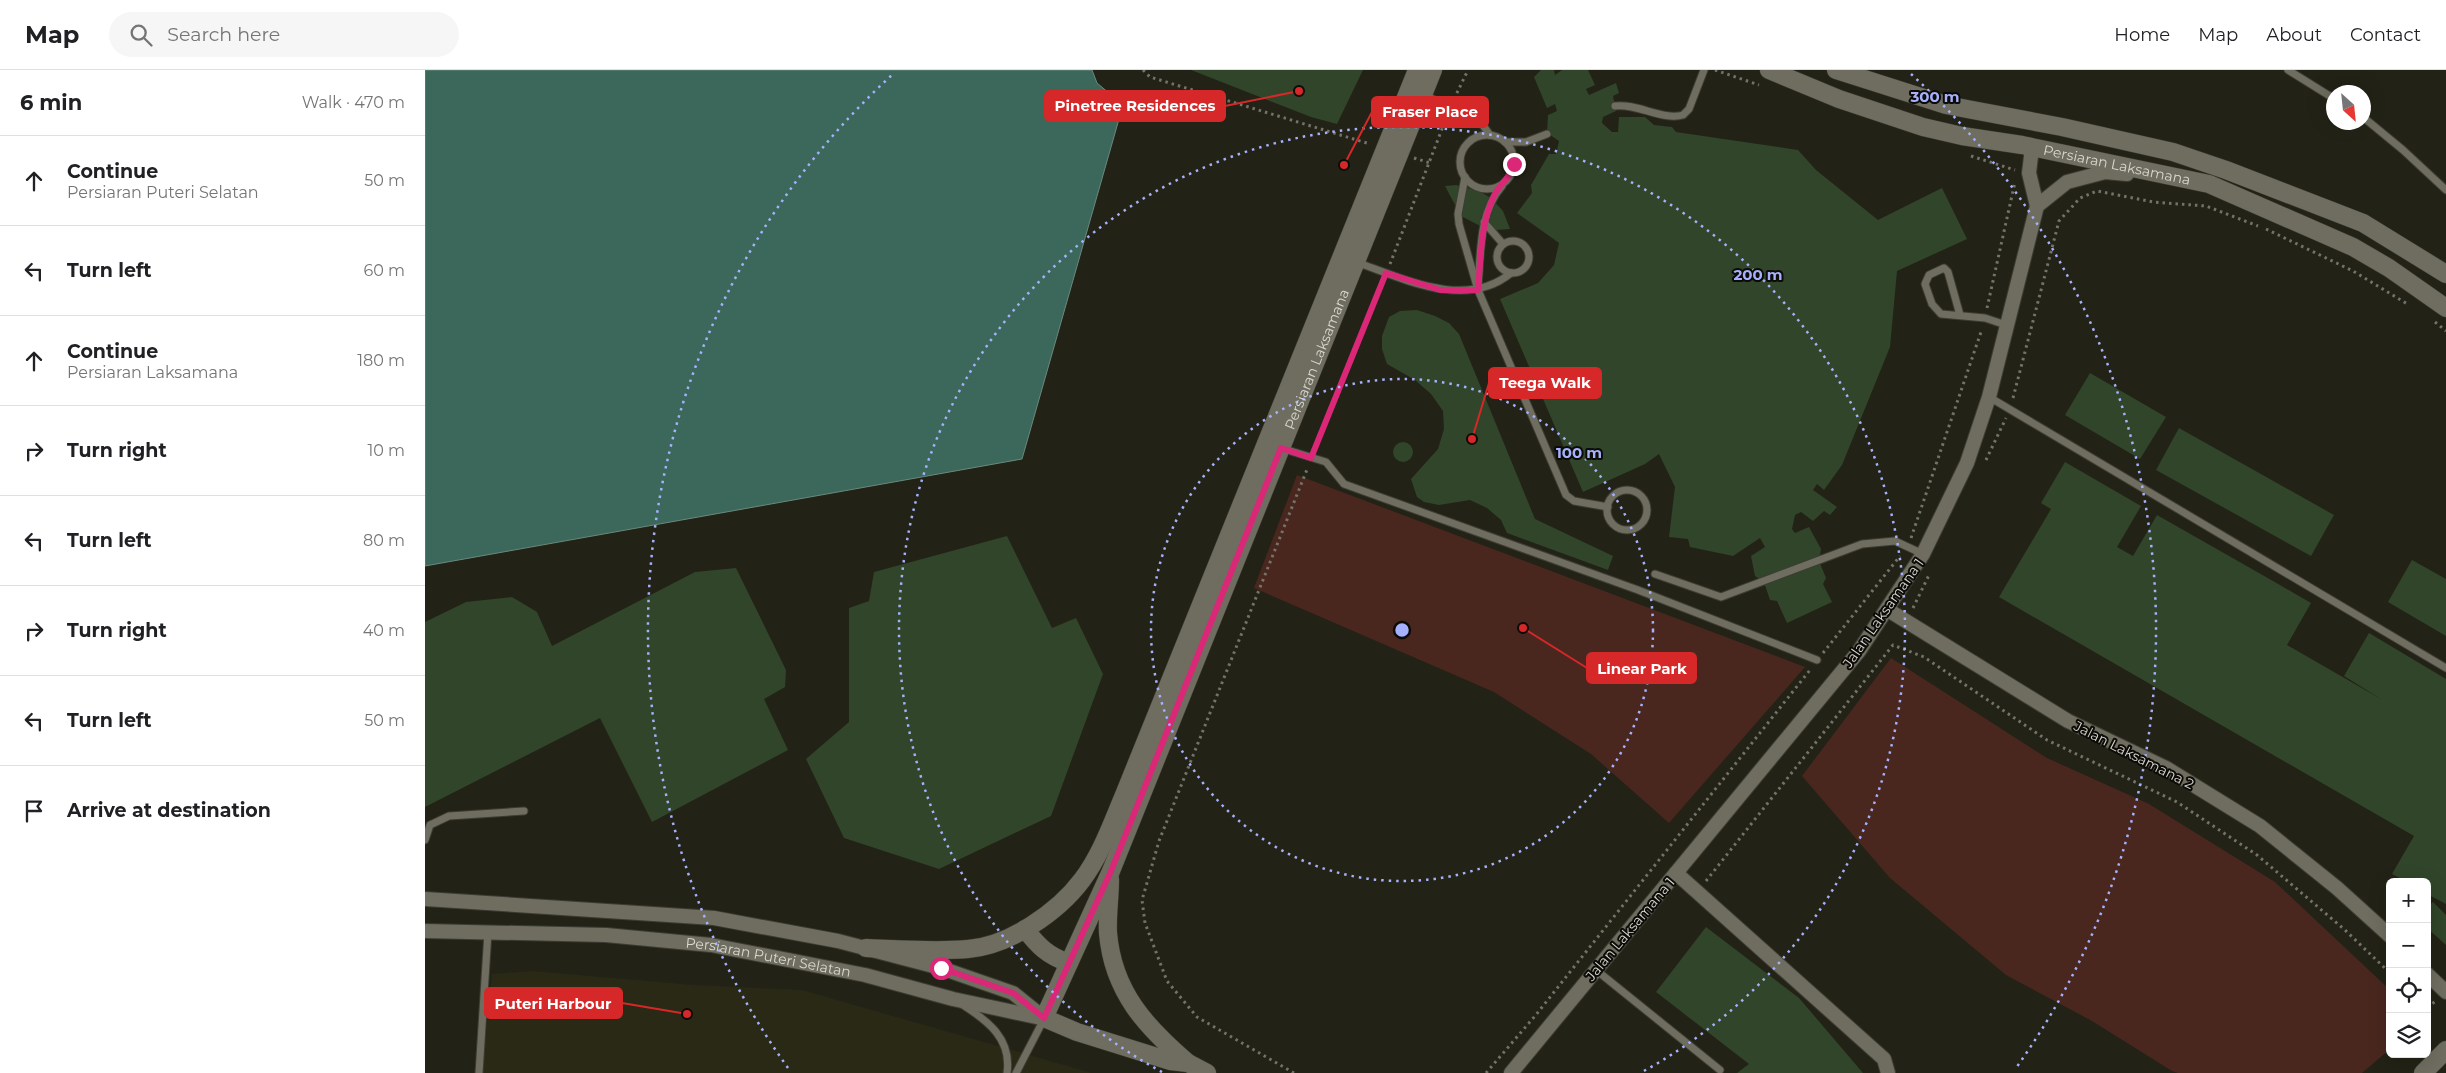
<!DOCTYPE html>
<meta charset="utf-8">
<style>
body{margin:0;font-family:Montserrat,sans-serif;background:#f6f6f6;color:#202124}
.controls{position:absolute;right:15px;bottom:15px;display:grid;overflow:hidden;border-radius:8px;box-shadow:0 5px 20px #0002}
.controls button{width:45px;height:45px;display:grid;place-items:center;padding:0;border:0;border-bottom:1px solid #e0e0e0;background:#fff;color:#202124;font:25px sans-serif}
.compass{position:absolute;left:1901px;top:15px;width:45px;height:45px;border-radius:50%;background:#fff;box-shadow:0 5px 20px #0002;rotate:153deg}
.stop{position:absolute;width:15px;height:15px;margin:-11px;border:4px solid #db2777;border-radius:50%;background:#fff}
.stop.end{background:#db2777;border-color:#fff;box-shadow:0 1px 5px #0008}
.list{margin:0;padding:0;list-style:none}
h2{display:flex;justify-content:space-between;align-items:center;height:65px;margin:0;padding:0 20px;font-size:21px}
h2 small{font-size:16px;font-weight:400;color:#757577}
.list li{display:grid;grid-template-columns:32px 1fr auto;gap:15px;align-items:center;box-sizing:border-box;height:90px;padding:0 20px;border-top:1px solid #e0e0e0}
.list b{display:block;font-size:19px;white-space:nowrap}
.list p{margin:0;font-size:16px;white-space:nowrap;color:#757577}
.list em{font-size:16px;font-style:normal;color:#757577}
.icon{flex:none;width:28px;height:28px;fill:none;stroke:currentColor;stroke-width:2;stroke-linecap:round;stroke-linejoin:round}
.map{position:relative;flex:none;width:2021px;height:1003px;overflow:hidden}
header{display:flex;align-items:center;gap:30px;box-sizing:border-box;height:70px;padding:0 25px;background:#fff;border-bottom:1px solid #e0e0e0}
header strong{font-size:24px}
nav{display:flex;gap:28px;margin-inline-start:auto;font-size:18px}
.search{width:350px;height:45px;background:#f6f6f6;display:flex;align-items:center;gap:12px;box-sizing:border-box;padding:0 18px;border-radius:28px;color:#757577;font-size:19px}
main{display:flex}
aside{flex:1;background:#fff}
.map>svg:first-child{display:block}
.built{fill:#2a2916}
.green{fill:#49271f}
.water{fill:#3b685b;stroke:#6a8a7e}
.building{fill:#304529}
.lines{fill:none;stroke-linecap:round;stroke-linejoin:round}
.service-casing{stroke:#3e3d34;stroke-width:9}
.minor-casing{stroke:#3e3d34;stroke-width:16}
.tertiary-casing{stroke:#3e3d34;stroke-width:19}
.path{stroke:#737369;stroke-width:3;stroke-dasharray:2.5 4;stroke-linecap:butt}
.service{stroke:#6e6d5f;stroke-width:7}
.minor{stroke:#6e6d5f;stroke-width:14}
.tertiary{stroke:#6e6d5f;stroke-width:18}
.route{stroke:#db2777;stroke-width:6}
.ring{fill:none;stroke:#a5b1fc;stroke-width:2.5;stroke-dasharray:2.5 5}
.labels{text-anchor:middle;stroke-width:4;stroke-linejoin:round;paint-order:stroke}
.street-label{font-size:14px;fill:#d8d8d0;stroke:#0c0b07}
.centre{fill:#a5b1fc;stroke:#0c0b07;stroke-width:2.5}
.ring-label{font-size:15px;text-anchor:middle;font-weight:bold;fill:#a5b1fc;stroke:#0c0b07;stroke-width:4;stroke-linejoin:round;paint-order:stroke}
.leader{fill:none;stroke:#d62828;stroke-width:2}
.callout-dot{fill:#d62828;stroke:#0c0b07;stroke-width:2}
.callout{fill:#d62828;stroke:#d62828;stroke-width:2}
.callout-label{font-size:15px;text-anchor:middle;font-weight:bold;fill:#fff}
</style>
<header>
<strong>Map</strong>
<div class="search"><svg class="icon" aria-label="search" viewBox="0 0 24 24"><circle cx="10" cy="10" r="6"/><path d="M15 15l6 6"/></svg>Search here</div>
<nav><a>Home</a><a>Map</a><a>About</a><a>Contact</a></nav>
</header>
<main>
<aside>
<h2>6 min<small>Walk · 470 m</small></h2>
<ul class="list">
<li><svg class="icon" aria-label="ahead" viewBox="0 0 24 24"><path d="M12 20V5M6 11l6-6 6 6"/></svg><div><b>Continue</b><p>Persiaran Puteri Selatan</p></div><em>50 m</em></li>
<li><svg class="icon" aria-label="left" viewBox="0 0 24 24"><path d="M17 20v-9H6M10 6l-5 5 5 5"/></svg><div><b>Turn left</b></div><em>60 m</em></li>
<li><svg class="icon" aria-label="ahead" viewBox="0 0 24 24"><path d="M12 20V5M6 11l6-6 6 6"/></svg><div><b>Continue</b><p>Persiaran Laksamana</p></div><em>180 m</em></li>
<li><svg class="icon" aria-label="right" viewBox="0 0 24 24"><path d="M7 20v-9h11M14 6l5 5-5 5"/></svg><div><b>Turn right</b></div><em>10 m</em></li>
<li><svg class="icon" aria-label="left" viewBox="0 0 24 24"><path d="M17 20v-9H6M10 6l-5 5 5 5"/></svg><div><b>Turn left</b></div><em>80 m</em></li>
<li><svg class="icon" aria-label="right" viewBox="0 0 24 24"><path d="M7 20v-9h11M14 6l5 5-5 5"/></svg><div><b>Turn right</b></div><em>40 m</em></li>
<li><svg class="icon" aria-label="left" viewBox="0 0 24 24"><path d="M17 20v-9H6M10 6l-5 5 5 5"/></svg><div><b>Turn left</b></div><em>50 m</em></li>
<li><svg class="icon" aria-label="arrive" viewBox="0 0 24 24"><path d="M6 21V4h12l-3 4 3 4H6"/></svg><div><b>Arrive at destination</b></div></li>
</ul>
</aside>
<div class="map">
<svg width="2021" height="1003" viewBox="0 0 2021 1003">
<rect width="100%" height="100%" fill="#232216"/>
<polygon class="built" points="108,901 268,915 377,920 667,1003 57,1003 67,904"/>
<g class="green">
<polygon points="872,405 1380,597 1244,753 1166,684 1069,622 829,518"/>
<polygon points="1466,588 1622,688 1724,734 1850,812 1965,920 1965,979 1937,1003 1753,1003 1747,1001 1667,951 1581,905 1465,808 1377,706"/>
</g>
<polygon class="water" points="0,0 667,0 672,13 698,35 597,389 0,496"/>
<g class="building">
<polygon points="766,0 938,0 912,54 886,47"/>
<polygon points="1116,0 1129,0 1130,5 1137,0 1163,0 1170,15 1161,19 1164,25 1191,13 1194,23 1188,26 1191,41 1178,47 1177,53 1187,62 1193,62 1194,47 1220,47 1229,55 1247,57 1251,62 1373,80 1391,100 1453,150 1517,118 1542,169 1472,201 1465,277 1417,395 1399,420 1392,414 1388,420 1412,437 1405,445 1399,441 1388,451 1376,442 1370,445 1367,459 1370,463 1384,457 1396,479 1394,491 1401,508 1398,514 1407,532 1362,553 1352,531 1345,530 1339,512 1330,506 1326,486 1340,477 1335,468 1308,486 1265,477 1263,469 1244,467 1250,417 1234,384 1220,394 1158,422 1075,229 1113,213 1129,195 1134,173 1092,143 1107,123 1106,115 1124,84 1131,84 1134,71 1122,63 1123,45 1132,41 1130,34 1122,38 1109,7"/>
<polygon points="1031,115 1054,121 1066,128 1078,141 1085,159 1070,160 1059,158 1036,146 1020,116"/>
<polygon points="992,240 1010,246 1024,253 1034,264 1110,449 1188,486 1183,500 1082,463 1076,450 1062,438 1045,430 1014,435 999,432 992,427 986,409 1013,379 1019,359 1018,341 1006,324 990,310 962,294 957,279 957,266 964,247 975,241"/>
<polygon points="1665,303 1741,347 1715,389 1640,345"/>
<polygon points="1754,358 1909,445 1886,486 1731,400"/>
<circle cx="978" cy="382" r="10"/>
<polygon points="1640,392 1716,436 1692,477 1708,486 1732,445 1848,511 1886,533 1862,575 1956,629 1919,606 1944,563 2021,609 2021,834 2002,824 2002,812 1982,812 1967,804 1989,766 1574,527 1626,439 1616,433"/>
<polygon points="582,466 627,558 651,548 678,604 626,746 514,799 419,768 381,689 424,652 424,538 444,531 449,502"/>
<polygon points="1987,490 2021,509 2021,566 1963,532"/>
<polygon points="311,498 361,600 360,617 339,629 363,680 227,752 175,648 0,737 0,552 41,532 87,527 112,542 127,576 270,502"/>
<polygon points="2008,832 2021,845 2021,875 2002,858 2002,837"/>
<polygon points="1281,857 1374,928 1438,1003 1312,1003 1324,994 1231,922"/>
</g>
<g class="lines">
<g class="service-casing">
<g id="service">
<polyline points="1863,0 1908,28"/>
<polyline points="999,25 1054,50 1065,65"/>
<path d="M 1190,36 C 1212,33 1238,51 1258,45 L 1264,39 L 1279,0"/>
<polyline points="1938,47 1978,80 2021,120"/>
<circle cx="1062" cy="92" r="27"/>
<polyline points="1080,72 1101,72 1122,64"/>
<polyline points="1040,107 1033,144 1034,154 1053,220 1141,425 1149,431 1183,437"/>
<polyline points="1059,152 1078,174"/>
<circle cx="1088" cy="187" r="16"/>
<path d="M 931,192 C 979,209 1041,240 1086,203"/>
<path d="M 1053,215 C 1056,182 1054,142 1077,116"/>
<polyline points="1535,245 1523,202 1519,198 1504,205 1500,214 1507,234 1516,244 1560,248 1581,255"/>
<polyline points="1564,327 2021,598"/>
<polyline points="856,378 901,392 919,414 1213,520 1392,590"/>
<circle cx="1202" cy="440" r="20"/>
<polyline points="1230,504 1296,527 1437,474 1470,471 1498,484"/>
<polyline points="0,770 5,755 24,746 99,741"/>
<polyline points="1171,900 1295,1000"/>
<path d="M 538,935 C 563,951 587,969 582,1003"/>
<polyline points="54,1003 63,862"/>
<polyline points="591,1003 619,949"/>
</g>
</g>
<g class="minor-casing">
<g id="minor">
<polyline points="1607,78 1604,103 1612,136"/>
<polyline points="1463,540 1643,651 1741,698 1835,756 1912,818 1965,866"/>
<polyline points="1251,803 1459,989 1463,1003"/>
<polyline points="0,829 289,848 413,871 516,898 588,923 619,948"/>
<path id="s1" d="M 0,861 L 181,865 L 286,875 L 440,905 L 528,929 L 616,948"/>
<polyline points="2002,904 2021,922"/>
<polyline points="1086,1003 1434,581 1498,484 1542,393 1564,327 1612,136 1642,112 1680,102 1702,104"/>
</g>
</g>
<g class="tertiary-casing">
<g id="tertiary">
<path id="s2" d="M 1344,0 L 1414,29 L 1498,57 L 1537,66 L 1597,75 L 1784,114 L 1928,177 L 1964,198 L 2021,238"/>
<polyline points="1411,0 1521,35 1637,57 1748,82 1801,100 1938,153 2021,204"/>
<path d="M 685,809 C 685,827 682,846 683,863 C 688,922 721,957 763,993"/>
<path d="M 600,859 C 613,876 623,886 644,893"/>
<path d="M 441,878 C 474,879 509,882 543,879 C 584,876 633,842 657,810 C 676,785 687,753 699,725 L 992,0"/>
<path id="s3" d="M 782,1003 L 763,993 L 745,991 L 652,962 L 619,948 L 686,801 L 1008,0"/>
<polyline points="1998,1003 2021,980"/>
</g>
</g>
<g class="path">
<polyline points="718,0 725,7 945,74"/>
<polyline points="1290,0 1334,15"/>
<polyline points="1029,29 1043,0"/>
<polyline points="1546,86 1590,100"/>
<polyline points="989,88 1005,93"/>
<polyline points="1841,159 1928,201 1984,235"/>
<polyline points="965,194 1022,46"/>
<polyline points="1562,238 1590,112"/>
<polyline points="2010,252 2021,261"/>
<polyline points="1588,328 1634,151 1655,128 1672,121 1728,132 1781,136 1833,156"/>
<polyline points="891,377 957,214"/>
<polyline points="1561,390 1581,348"/>
<polyline points="1486,468 1557,259"/>
<polyline points="1488,538 1505,503"/>
<polyline points="1398,583 1475,486"/>
<polyline points="1281,811 1468,575 1499,587 1622,670 1752,732 1832,785 1920,860 1965,903"/>
<polyline points="2002,937 2011,931"/>
<polyline points="869,1003 772,947 742,911 720,853 717,830 734,771 883,397"/>
<polyline points="1061,1003 1110,946 1385,600"/>
</g>
<use href="#service" class="service"/>
<use href="#minor" class="minor"/>
<use href="#tertiary" class="tertiary"/>
</g>
<g class="lines">
<path class="route" d="M 516,898 L 588,923 L 619,948 L 686,801 L 856,378 L 886,388 L 961,203 L 1015,220 L 1053,220 C 1056,188 1055,155 1069,126 C 1075,113 1086,108 1089,94"/>
</g>
<g class="ring">
<circle cx="977" cy="560" r="251"/>
<path d="M737 1002A503 503 0 1 1 1217 1002"/>
<path d="M363 998A754 754 0 0 1 468 4M1486 4A754 754 0 0 1 1591 998"/>
</g>
<g class="labels">
<g class="street-label">
<text dy="5" stroke="none"><textPath href="#s2" startOffset="362">Persiaran Laksamana</textPath></text>
<text dy="5" stroke="none"><textPath href="#s3" startOffset="886">Persiaran Laksamana</textPath></text>
<text transform="translate(1458 543) rotate(-55)" y="5">Jalan Laksamana 1</text>
<text transform="translate(1709 685) rotate(27)" y="5">Jalan Laksamana 2</text>
<text transform="translate(1205 859) rotate(-50)" y="5">Jalan Laksamana 1</text>
<text dy="5" stroke="none"><textPath href="#s1" startOffset="345">Persiaran Puteri Selatan</textPath></text>
</g>
</g>
<circle cx="977" cy="560" r="8" class="centre"/>
<g class="ring-label">
<text x="1510" y="32">300 m</text>
<text x="1333" y="210">200 m</text>
<text x="1154" y="388">100 m</text>
</g>
<path class="leader" d="M874 21L800 36M919 95L947 42M1047 369L1064 313M1098 558L1162 598M262 944L197 933"/>
<g class="callout-dot">
<circle cx="874" cy="21" r="5"/>
<circle cx="919" cy="95" r="5"/>
<circle cx="1047" cy="369" r="5"/>
<circle cx="1098" cy="558" r="5"/>
<circle cx="262" cy="944" r="5"/>
</g>
<g class="callout">
<rect x="620" y="21" width="180" height="30" rx="5"/>
<rect x="947" y="27" width="116" height="30" rx="5"/>
<rect x="1064" y="298" width="112" height="30" rx="5"/>
<rect x="1162" y="583" width="109" height="30" rx="5"/>
<rect x="60" y="918" width="137" height="30" rx="5"/>
</g>
<g class="callout-label">
<text x="710" y="41">Pinetree Residences</text>
<text x="1005" y="47">Fraser Place</text>
<text x="1120" y="318">Teega Walk</text>
<text x="1217" y="604">Linear Park</text>
<text x="128" y="939">Puteri Harbour</text>
</g>
</svg>
<div class="controls">
<button>+</button>
<button>−</button>
<button><svg class="icon" aria-label="locate" viewBox="0 0 24 24"><circle cx="12" cy="12" r="6"/><path d="M12 2v4M12 18v4M2 12h4M18 12h4"/></svg></button>
<button><svg class="icon" aria-label="layers" viewBox="0 0 24 24"><path d="M12 4l9 5-9 5-9-5zM3 14l9 5 9-5"/></svg></button>
</div>
<svg class="compass" viewBox="-18 -18 36 36"><path d="M0-13l5 13h-10z" fill="#e53935"/><path d="M0 13l5-13h-10z" fill="#757577"/></svg>
<div class="stop" style="left:516px;top:898px"></div>
<div class="stop end" style="left:1089px;top:94px"></div>
</div>
</main>
